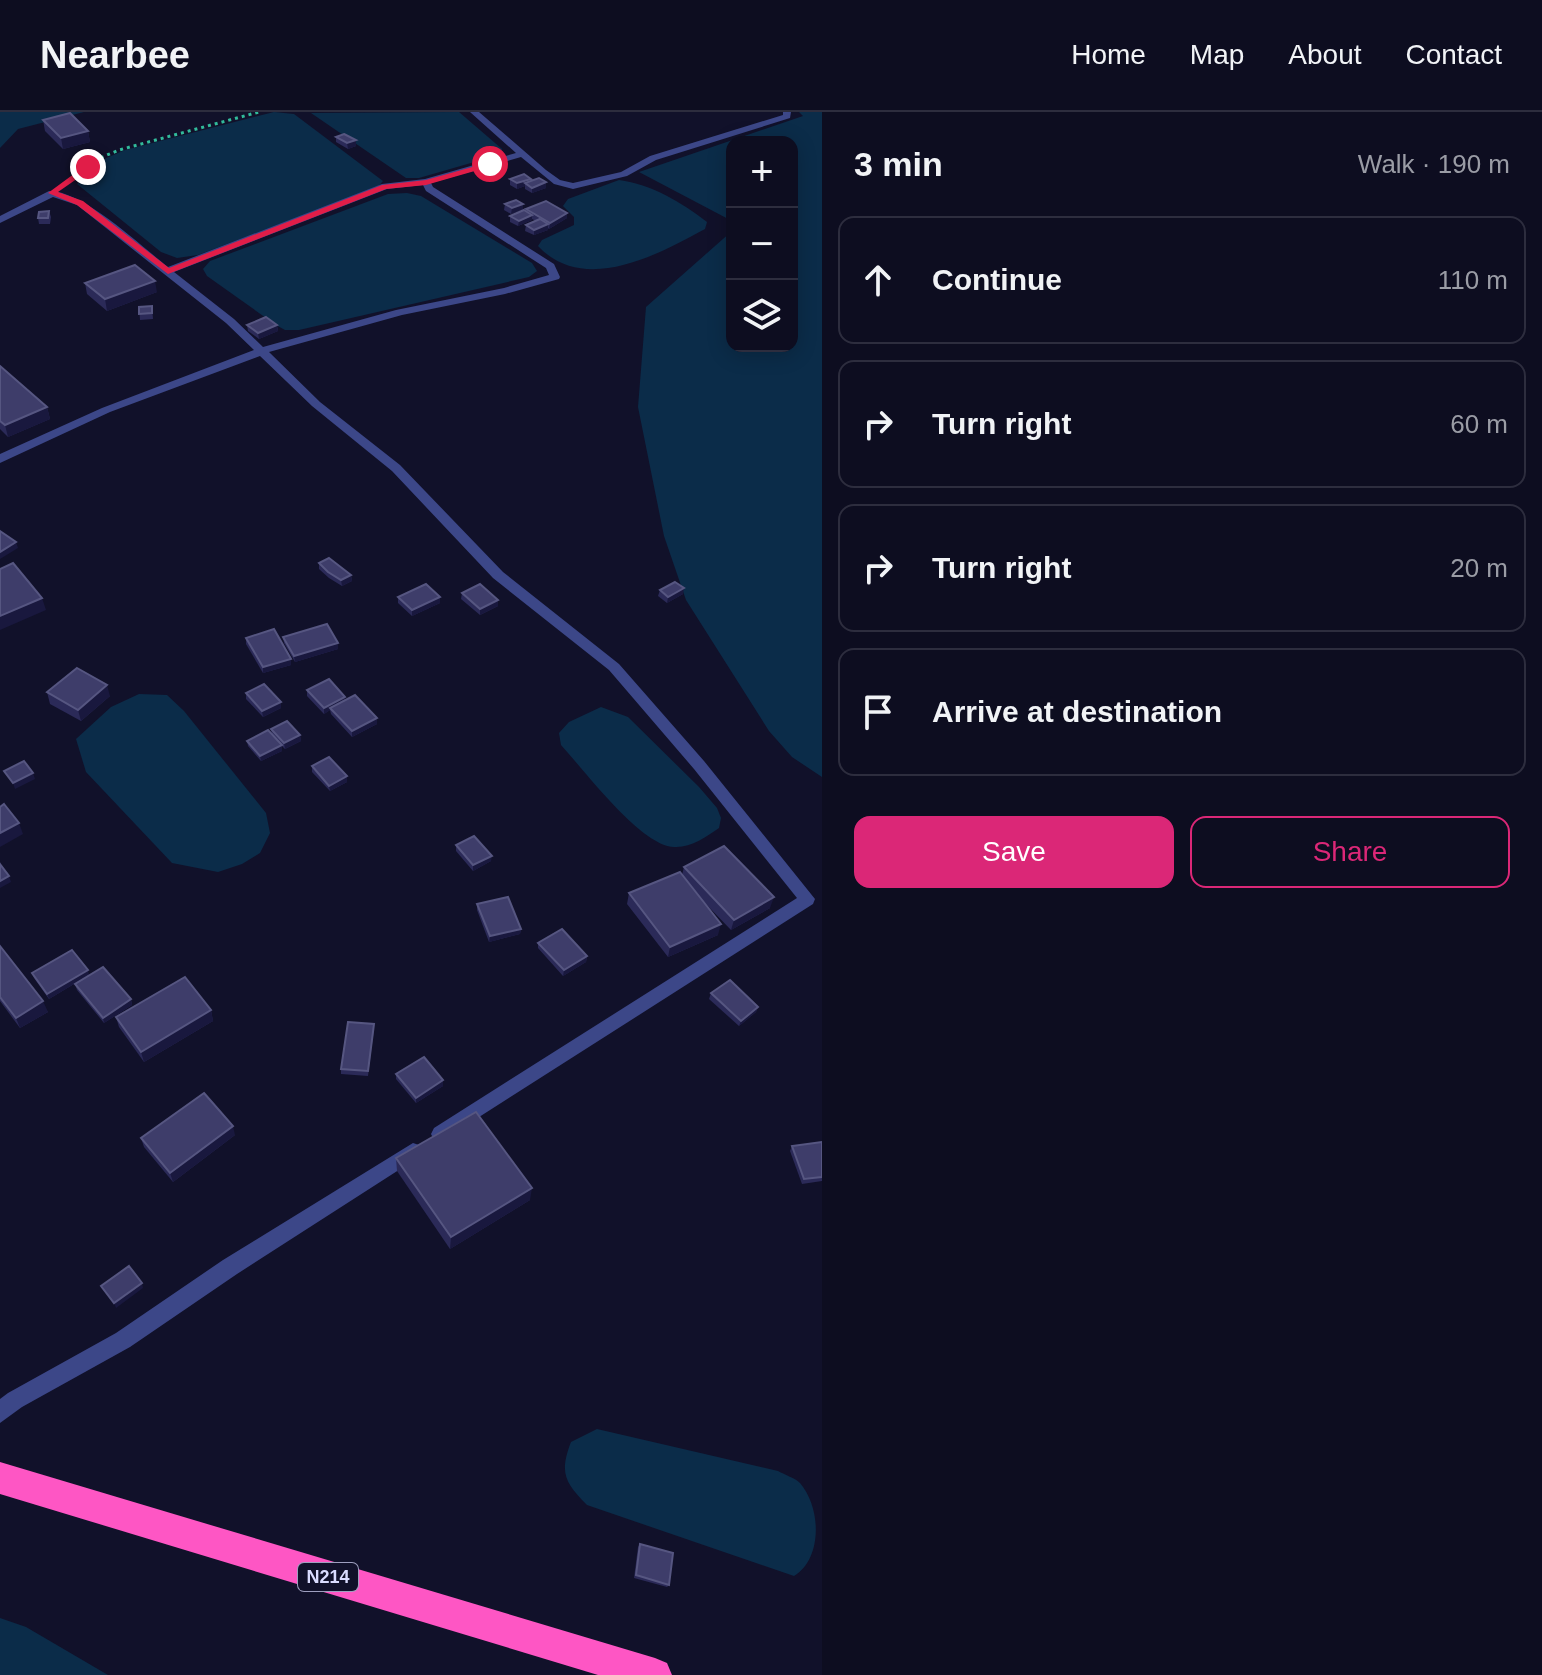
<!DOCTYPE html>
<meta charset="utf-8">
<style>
body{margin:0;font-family:Helvetica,sans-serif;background:#161629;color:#f1f3f6}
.controls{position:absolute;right:24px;top:24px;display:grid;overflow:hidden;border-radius:16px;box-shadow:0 4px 20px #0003}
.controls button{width:72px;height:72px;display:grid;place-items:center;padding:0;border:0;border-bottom:2px solid #2d2d3e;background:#0d0d20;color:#f1f3f6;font:40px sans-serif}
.stop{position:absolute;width:24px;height:24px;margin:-18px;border:6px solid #e11d48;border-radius:50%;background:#fff}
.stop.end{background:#e11d48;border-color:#fff;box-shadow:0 2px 8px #0008}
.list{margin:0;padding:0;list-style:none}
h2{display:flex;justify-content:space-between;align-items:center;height:104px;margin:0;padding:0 32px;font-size:34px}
h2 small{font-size:26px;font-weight:400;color:#9a9ca5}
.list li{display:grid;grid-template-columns:52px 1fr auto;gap:24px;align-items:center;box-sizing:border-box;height:128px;margin:0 16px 16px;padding:0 16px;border:2px solid #2d2d3e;border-radius:16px}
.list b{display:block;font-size:30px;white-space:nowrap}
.list em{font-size:26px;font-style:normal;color:#9a9ca5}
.actions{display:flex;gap:16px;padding:24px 32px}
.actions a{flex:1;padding:18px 0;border:2px solid #db2777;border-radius:16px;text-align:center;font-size:28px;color:#db2777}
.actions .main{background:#db2777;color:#fff}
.icon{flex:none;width:44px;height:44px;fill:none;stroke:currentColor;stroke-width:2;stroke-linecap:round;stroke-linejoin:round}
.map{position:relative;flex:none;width:822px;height:1563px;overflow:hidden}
header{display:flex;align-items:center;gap:48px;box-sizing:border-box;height:112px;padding:0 40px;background:#0d0d20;border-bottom:2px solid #2d2d3e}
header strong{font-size:38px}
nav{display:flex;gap:44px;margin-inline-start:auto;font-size:28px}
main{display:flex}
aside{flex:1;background:#0d0d20}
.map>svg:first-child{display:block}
.water{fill:#0b2c49}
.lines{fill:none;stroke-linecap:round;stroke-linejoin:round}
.path{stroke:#31bb9b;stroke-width:3;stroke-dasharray:3 4;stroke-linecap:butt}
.street{fill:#3c4788;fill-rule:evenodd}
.highway{fill:#fe56c4;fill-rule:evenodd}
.wall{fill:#2b2a58}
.shaded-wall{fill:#19183e}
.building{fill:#3e3d6a;stroke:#565681;stroke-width:2}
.route{fill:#e11d48}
.labels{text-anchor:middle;stroke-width:6;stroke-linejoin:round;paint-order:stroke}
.shield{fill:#11112a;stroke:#9e9fbf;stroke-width:2}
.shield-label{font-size:18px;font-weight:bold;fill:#dadcff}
</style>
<header>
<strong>Nearbee</strong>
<nav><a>Home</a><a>Map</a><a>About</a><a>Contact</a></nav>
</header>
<main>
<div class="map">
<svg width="822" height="1563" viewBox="0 0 822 1563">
<rect width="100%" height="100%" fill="#11112a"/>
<g class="water">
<polygon points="0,0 84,0 18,17 0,36"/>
<polygon points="274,0 294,2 383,69 378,75 198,143 177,146 161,140 77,72 104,47 125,38"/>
<polygon points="459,0 502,37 502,42 419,66 406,66 311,1"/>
<polygon points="799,0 822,0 822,665 792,645 769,619 686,488 664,424 638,295 646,195 732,119 732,234 792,234 792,30 732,30 732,109 639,60 803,4"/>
<path d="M 619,68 C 651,72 681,90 707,110 L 705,117 C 657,143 584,183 538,134 L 542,128 L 574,113 L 574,105 L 563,94 L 568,87 Z"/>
<polygon points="407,81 421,84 532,151 537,159 529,165 299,218 285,218 276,213 207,164 203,157 210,149 388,82"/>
<polygon points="139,582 167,583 184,599 266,701 270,721 260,741 242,752 218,760 172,751 86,660 76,627 111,595"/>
<path d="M 601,595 L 628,605 L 699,675 L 717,696 L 721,706 L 719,716 C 706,725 691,736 674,735 C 641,734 584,658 561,633 L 559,621 L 569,610 Z"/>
<path d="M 597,1317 L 778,1359 C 785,1363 795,1366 800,1371 C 822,1397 822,1447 794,1464 L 587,1393 C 565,1371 559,1361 571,1330 Z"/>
<polygon points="0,1506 26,1515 108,1563 0,1563"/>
</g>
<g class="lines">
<polyline class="path" points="73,67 100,46 119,38 259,0"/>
<g class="street">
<path d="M 470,0 L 479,0 L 546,58 L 560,68 L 573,71 L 621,60 L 650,44 L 783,3 L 783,0 L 791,0 L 790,6 L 656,48 L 627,64 L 573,77 L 554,72 L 521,45 L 431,71 L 433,75 L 554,152 L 560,165 L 559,167 L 505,182 L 402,203 L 269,240 L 320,290 L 400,353 L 503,460 L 619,552 L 704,649 L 815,787 L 813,792 L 440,1030 L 434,1028 L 431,1022 L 434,1016 L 797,786 L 694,657 L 609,558 L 493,466 L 392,359 L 312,294 L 260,244 L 110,300 L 0,351 L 0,342 L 102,296 L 254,238 L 226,211 L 77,93 L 53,85 L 0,111 L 0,104 L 49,79 C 82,78 141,134 168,155 L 382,72 L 425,67 L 516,41 ZM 423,73 L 426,79 L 546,156 L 549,163 L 504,176 L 396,198 L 263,235 L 234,207 L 174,160 L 387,77 Z"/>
<polygon points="413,1031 419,1033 422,1039 419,1045 237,1162 130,1235 22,1295 0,1311 0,1287 8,1281 116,1221 223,1148"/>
</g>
<polygon class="highway" points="0,1350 655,1546 667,1551 672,1563 598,1563 0,1382"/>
</g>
<g class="wall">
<polygon points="43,8 88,19 90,30 63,37 45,19"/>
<polygon points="336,25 356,28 356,34 348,37 336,30"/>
<polygon points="510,67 531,67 530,70 546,70 546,76 532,81 525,77 525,74 517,77 510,73"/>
<polygon points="505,92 523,97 511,102 504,98"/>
<polygon points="526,97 567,101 567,106 549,117 548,116 548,118 534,123 525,119 526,113 536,109 532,107 532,108 518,114 510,110 510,104 526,99"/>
<polygon points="49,99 51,105 50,112 39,112 38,106"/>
<polygon points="85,171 157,180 107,199 87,182"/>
<polygon points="152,194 153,207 140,208 139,195"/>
<polygon points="247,213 277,213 278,219 259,227 248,219"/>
<polygon points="0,254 47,295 50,307 8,325 0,317"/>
<polygon points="319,451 351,463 352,469 342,474 329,466 319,457"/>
<polygon points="660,478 683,482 667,491 658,484"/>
<polygon points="462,481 498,494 480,503 461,487"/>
<polygon points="398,485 440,485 440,491 412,504 398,491"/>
<polygon points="283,525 338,531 338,537 295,550 284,531"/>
<polygon points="246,526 291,553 263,561 246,532"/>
<polygon points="307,578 345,588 377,606 377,612 352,625 331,602 330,598 324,602 307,584"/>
<polygon points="47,580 110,584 81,609 50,592"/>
<polygon points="246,581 281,590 281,596 263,605 246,587"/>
<polygon points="271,617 300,623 301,629 285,637 282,634 282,639 261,649 248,634 247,629 272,622"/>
<polygon points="312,654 347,670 330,679 312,660"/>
<polygon points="456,733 491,749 473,759 456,739"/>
<polygon points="684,755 770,796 731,818 702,788 718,823 668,845 627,792 629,781 682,763"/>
<polygon points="477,792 521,817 520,822 489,830 477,798"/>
<polygon points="538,831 587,844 586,850 563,864 538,836"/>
<polygon points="0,834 48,900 20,916 0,889"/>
<polygon points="32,861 89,863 131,887 132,893 104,911 77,878 75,872 84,866 49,887 34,866"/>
<polygon points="711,881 758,895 756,900 739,914 709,887"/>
<polygon points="211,898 213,909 144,950 119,915 116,905"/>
<polygon points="374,917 368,964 341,962 341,957"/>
<polygon points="396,962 443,974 416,991 396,967"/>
<polygon points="235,1023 173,1070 144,1035 141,1026"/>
<polygon points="822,1030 822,1069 802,1072 790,1039 792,1034"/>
<polygon points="396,1046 530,1088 450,1137 397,1059"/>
<polygon points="640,1432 669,1473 667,1475 634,1466 638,1435"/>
</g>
<g class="shaded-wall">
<polygon points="88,19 90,30 63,37 61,26"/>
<polygon points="356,28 356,34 348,37 347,31"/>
<polygon points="531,67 530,72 525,71 525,74 517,77 517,71"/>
<polygon points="546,70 546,76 532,81 532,76"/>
<polygon points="523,92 523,97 511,102 512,96"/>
<polygon points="567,101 567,106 549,117 550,111"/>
<polygon points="532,103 532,108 518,114 519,109"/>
<polygon points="548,112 548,118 534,123 534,118"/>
<polygon points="155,169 157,180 107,199 105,187"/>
<polygon points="277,213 278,219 259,227 258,221"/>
<polygon points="47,295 50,307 8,325 5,313"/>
<polygon points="16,430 18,436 0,447 0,440"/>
<polygon points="351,463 352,469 342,474 341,468"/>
<polygon points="684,476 683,482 667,491 668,485"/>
<polygon points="440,485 440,491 412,504 412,498"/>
<polygon points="42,486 46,498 0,518 0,504"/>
<polygon points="498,488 498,494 480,503 480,497"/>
<polygon points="338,531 338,537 295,550 294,544"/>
<polygon points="291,547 291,553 263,561 263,555"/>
<polygon points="107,573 110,584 81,609 78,598"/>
<polygon points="345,585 345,591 330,596 330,598 324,602 324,596"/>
<polygon points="281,590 281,596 263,605 262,599"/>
<polygon points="377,606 377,612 352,625 352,619"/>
<polygon points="300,623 301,629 285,637 284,631"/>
<polygon points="282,633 282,639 261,649 260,644"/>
<polygon points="33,661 35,667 15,677 13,671"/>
<polygon points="347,664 347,670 330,679 329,674"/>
<polygon points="19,711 23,722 0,735 0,721"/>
<polygon points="492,744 491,749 473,759 473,753"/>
<polygon points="9,764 11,770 0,776 0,769"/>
<polygon points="774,785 770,796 731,818 734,808"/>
<polygon points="721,812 718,823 668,845 670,835"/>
<polygon points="521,817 520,822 489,830 490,824"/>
<polygon points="587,844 586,850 563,864 564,858"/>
<polygon points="88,858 89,863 49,887 47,882"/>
<polygon points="131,887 132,893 104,911 103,906"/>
<polygon points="43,889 48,900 20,916 16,906"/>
<polygon points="758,895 756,900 739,914 741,909"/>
<polygon points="211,898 213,909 144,950 141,940"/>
<polygon points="443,968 443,974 416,991 416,986"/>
<polygon points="233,1014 235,1023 173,1070 170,1061"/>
<polygon points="532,1076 530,1088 450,1137 451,1125"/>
<polygon points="142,1171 143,1176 116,1196 114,1191"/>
</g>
<g class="building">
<polygon points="70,1 88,19 61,26 43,8"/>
<polygon points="344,22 356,28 347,31 336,25"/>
<polygon points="524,62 531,67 517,71 510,67"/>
<polygon points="539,66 546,70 532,76 525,71"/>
<polygon points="516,88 523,92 512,96 505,92"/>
<polygon points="546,89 567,101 550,111 526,97"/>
<polygon points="524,98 532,103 519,109 510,104"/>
<polygon points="49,99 48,106 38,106 39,100"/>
<polygon points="540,107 548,112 534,118 526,113"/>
<polygon points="135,153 155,169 105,187 85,171"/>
<polygon points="152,194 152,201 139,202 139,195"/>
<polygon points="266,205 277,213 258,221 247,213"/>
<polygon points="0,254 47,295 5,313 0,309"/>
<polygon points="0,419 16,430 0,440"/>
<polygon points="329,446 351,463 341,468 328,460 319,451"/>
<polygon points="13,451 42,486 0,504 0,457"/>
<polygon points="675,470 684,476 668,485 660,478"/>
<polygon points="426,472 440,485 412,498 398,485"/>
<polygon points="480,472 498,488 480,497 462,481"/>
<polygon points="327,512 338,531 294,544 283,525"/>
<polygon points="274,517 291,547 263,555 246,526"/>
<polygon points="77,556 107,573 78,598 47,580"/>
<polygon points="329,567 345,585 324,596 307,578"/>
<polygon points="264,572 281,590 262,599 246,581"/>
<polygon points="355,583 377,606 352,619 330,596"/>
<polygon points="287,609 300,623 284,631 271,617"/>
<polygon points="268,618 282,633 260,644 247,629"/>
<polygon points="329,645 347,664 329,674 312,654"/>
<polygon points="24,649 33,661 13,671 4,659"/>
<polygon points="4,692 19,711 0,721 0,695"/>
<polygon points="474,724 492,744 473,753 456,733"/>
<polygon points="724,734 774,785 734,808 684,755"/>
<polygon points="0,752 9,764 0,769"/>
<polygon points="680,760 721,812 670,835 629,781"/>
<polygon points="508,785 521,817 490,824 477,792"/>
<polygon points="562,817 587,844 564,858 538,831"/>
<polygon points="0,834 43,889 16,906 0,885"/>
<polygon points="72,838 88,858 47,882 32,861"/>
<polygon points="103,855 131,887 103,906 75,872"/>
<polygon points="185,865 211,898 141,940 116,905"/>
<polygon points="730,868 758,895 741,909 711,881"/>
<polygon points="348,910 374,912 368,959 341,957"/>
<polygon points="424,945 443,968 416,986 396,962"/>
<polygon points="204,981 233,1014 170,1061 141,1026"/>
<polygon points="476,1000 532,1076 451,1125 396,1046"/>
<polygon points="822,1030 822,1065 804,1067 792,1034"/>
<polygon points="129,1154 142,1171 114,1191 101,1174"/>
<polygon points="640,1432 673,1441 669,1473 636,1463"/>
</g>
<polygon class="route" points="490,50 492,54 426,73 386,77 168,162 77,93 48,81 86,53 91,53 91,57 58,80 83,89 169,156 382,73 426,68"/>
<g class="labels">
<rect class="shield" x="298" y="1451" width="60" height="28" rx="6"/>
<g class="shield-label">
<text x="328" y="1471">N214</text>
</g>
</g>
</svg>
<div class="controls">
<button>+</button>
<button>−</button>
<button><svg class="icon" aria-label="layers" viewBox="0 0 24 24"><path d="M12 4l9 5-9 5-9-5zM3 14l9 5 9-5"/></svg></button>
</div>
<div class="stop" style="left:490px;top:52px"></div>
<div class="stop end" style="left:88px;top:55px"></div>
</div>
<aside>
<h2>3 min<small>Walk · 190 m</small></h2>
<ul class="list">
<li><svg class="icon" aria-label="ahead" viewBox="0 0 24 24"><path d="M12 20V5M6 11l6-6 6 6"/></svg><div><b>Continue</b></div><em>110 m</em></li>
<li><svg class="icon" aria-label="right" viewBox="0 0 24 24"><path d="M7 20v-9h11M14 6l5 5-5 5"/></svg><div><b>Turn right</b></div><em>60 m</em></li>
<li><svg class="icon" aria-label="right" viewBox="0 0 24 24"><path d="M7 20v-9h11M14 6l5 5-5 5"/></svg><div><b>Turn right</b></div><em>20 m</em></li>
<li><svg class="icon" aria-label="arrive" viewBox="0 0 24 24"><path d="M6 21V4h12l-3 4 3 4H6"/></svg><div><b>Arrive at destination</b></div></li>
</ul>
<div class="actions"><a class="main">Save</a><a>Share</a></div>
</aside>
</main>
